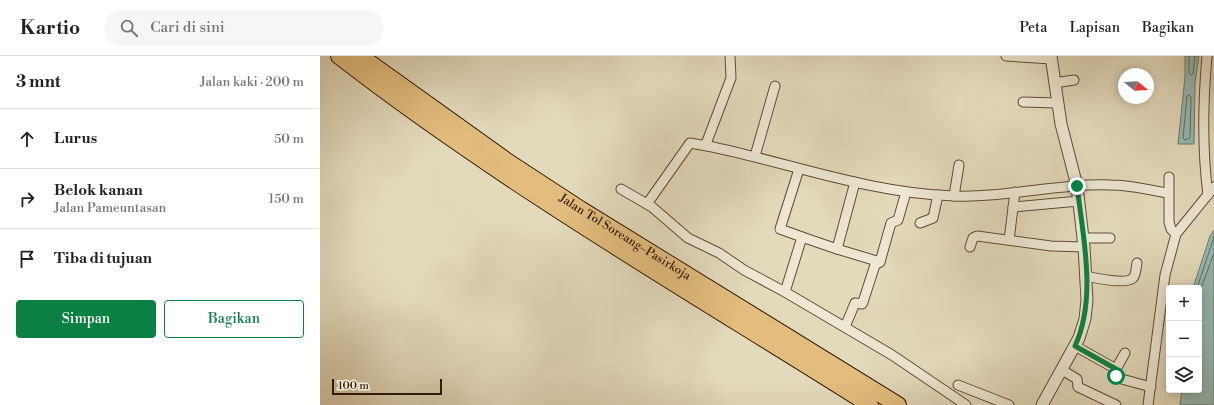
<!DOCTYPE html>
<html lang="id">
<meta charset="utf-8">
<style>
body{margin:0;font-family:"Libre Bodoni",serif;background:#f6f6f6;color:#222}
.controls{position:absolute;right:12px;bottom:12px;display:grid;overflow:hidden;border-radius:4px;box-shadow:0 2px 10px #0003}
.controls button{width:36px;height:36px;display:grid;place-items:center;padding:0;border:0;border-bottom:1px solid #e0e0e0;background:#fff;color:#222;font:20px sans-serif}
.compass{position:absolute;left:798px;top:12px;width:36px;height:36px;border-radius:50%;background:#fff;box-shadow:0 2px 10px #0003;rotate:108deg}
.scale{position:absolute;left:12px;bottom:10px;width:110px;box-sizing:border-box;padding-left:4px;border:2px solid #341d08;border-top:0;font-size:11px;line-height:14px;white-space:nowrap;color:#341d08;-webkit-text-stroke:3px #ede7d3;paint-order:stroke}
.stop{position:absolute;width:12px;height:12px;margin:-9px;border:3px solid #0b8043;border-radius:50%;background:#fff}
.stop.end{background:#0b8043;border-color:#fff;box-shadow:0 1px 4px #0008}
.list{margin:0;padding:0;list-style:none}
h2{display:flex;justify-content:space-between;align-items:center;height:52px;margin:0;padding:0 16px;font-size:17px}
h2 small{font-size:13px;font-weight:400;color:#767676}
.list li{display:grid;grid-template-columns:26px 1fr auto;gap:12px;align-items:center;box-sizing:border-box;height:60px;padding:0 16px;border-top:1px solid #e0e0e0}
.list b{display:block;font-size:15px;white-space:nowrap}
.list p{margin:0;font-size:13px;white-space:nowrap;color:#767676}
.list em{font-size:13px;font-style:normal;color:#767676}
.actions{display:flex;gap:8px;padding:12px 16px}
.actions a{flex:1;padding:9px 0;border:1px solid #0b8043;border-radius:4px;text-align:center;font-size:14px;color:#0b8043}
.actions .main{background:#0b8043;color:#fff}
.icon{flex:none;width:22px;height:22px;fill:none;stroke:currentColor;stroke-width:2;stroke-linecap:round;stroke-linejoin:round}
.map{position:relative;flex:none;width:894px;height:349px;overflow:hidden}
header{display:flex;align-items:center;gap:24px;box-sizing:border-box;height:56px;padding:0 20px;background:#fff;border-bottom:1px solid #e0e0e0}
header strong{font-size:19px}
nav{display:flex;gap:22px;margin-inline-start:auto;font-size:14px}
.search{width:280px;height:36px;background:#f6f6f6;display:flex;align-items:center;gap:10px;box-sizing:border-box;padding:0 14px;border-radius:22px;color:#767676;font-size:15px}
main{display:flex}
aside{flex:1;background:#fff}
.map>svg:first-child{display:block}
.water{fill:#96bab5;stroke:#6f7b70}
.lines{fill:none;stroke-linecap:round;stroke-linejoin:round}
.shore{stroke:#656c5e;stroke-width:1}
.minor-casing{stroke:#604c35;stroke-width:11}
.tertiary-casing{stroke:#604c35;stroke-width:13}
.motorway-casing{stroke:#341d08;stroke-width:18}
.minor{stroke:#ede7d3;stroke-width:9}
.tertiary{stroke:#ede7d3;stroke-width:11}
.motorway{stroke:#e2bd7e;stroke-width:16}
.route{stroke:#0b8043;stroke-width:5}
.labels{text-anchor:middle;stroke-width:3;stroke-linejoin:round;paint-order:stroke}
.street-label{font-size:12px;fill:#341d08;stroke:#ede7d3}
</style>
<header>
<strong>Kartio</strong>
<div class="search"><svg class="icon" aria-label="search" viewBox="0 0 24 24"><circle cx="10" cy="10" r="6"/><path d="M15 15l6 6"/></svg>Cari di sini</div>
<nav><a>Peta</a><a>Lapisan</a><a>Bagikan</a></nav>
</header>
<main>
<aside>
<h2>3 mnt<small>Jalan kaki · 200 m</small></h2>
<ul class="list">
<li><svg class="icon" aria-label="ahead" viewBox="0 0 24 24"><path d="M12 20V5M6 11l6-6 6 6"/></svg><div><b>Lurus</b></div><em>50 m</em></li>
<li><svg class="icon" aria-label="right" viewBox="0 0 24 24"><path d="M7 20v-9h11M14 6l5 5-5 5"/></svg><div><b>Belok kanan</b><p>Jalan Pameuntasan</p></div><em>150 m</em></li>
<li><svg class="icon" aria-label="arrive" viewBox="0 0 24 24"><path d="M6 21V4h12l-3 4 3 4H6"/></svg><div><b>Tiba di tujuan</b></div></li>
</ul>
<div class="actions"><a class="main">Simpan</a><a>Bagikan</a></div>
</aside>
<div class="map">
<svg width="894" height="349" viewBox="0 0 894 349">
<rect width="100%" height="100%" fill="#e3dabc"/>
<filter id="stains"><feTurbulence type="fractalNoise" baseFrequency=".005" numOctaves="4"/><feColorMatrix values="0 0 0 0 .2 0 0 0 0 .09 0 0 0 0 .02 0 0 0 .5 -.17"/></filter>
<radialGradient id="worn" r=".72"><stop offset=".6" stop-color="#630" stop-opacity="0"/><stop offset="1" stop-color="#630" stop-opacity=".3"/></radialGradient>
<g class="water">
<polygon points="865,0 879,0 875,27 874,88 858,88 865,21"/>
<polygon points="894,174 894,349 860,349 862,334 879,334 879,232 873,232 890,180"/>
</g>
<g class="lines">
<g class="shore">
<polyline points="869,0 869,17 871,19 873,18 875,0"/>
<polygon points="869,39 871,41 870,82 865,84 863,82 867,41"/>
<polyline points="877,232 894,181"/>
<polyline points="879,238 894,197"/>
</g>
<g class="minor-casing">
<g id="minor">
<path d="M 410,0 L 411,22 L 386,88 L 388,90 C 470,107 549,137 634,140 C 686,142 739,127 791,129 C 811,129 829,134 848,137"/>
<polyline points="686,0 731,3"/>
<path d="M 887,0 C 883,45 882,93 888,139"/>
<polyline points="734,27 754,24"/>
<polyline points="703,46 737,47"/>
<polyline points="435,100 455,30"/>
<polyline points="479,113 460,173 482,181"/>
<polyline points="849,121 849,166 851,173 856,178"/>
<polyline points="301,133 332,151 368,182 399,197 424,214 465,236 572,299 646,349"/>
<polyline points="634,140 639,109"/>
<polyline points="327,148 370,87 387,90"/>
<polyline points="693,151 759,145"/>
<polyline points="600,167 613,162 618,139"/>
<polyline points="763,182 790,182"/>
<polyline points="689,184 695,136"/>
<polyline points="650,191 653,182 657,180 731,190 764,191"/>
<polyline points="517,193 560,206"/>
<path d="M 766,220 C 775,222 807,229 813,222 C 816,219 816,212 817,207"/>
<polyline points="465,236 482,181 517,193 535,126"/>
<polyline points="525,271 535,247 542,248 543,246 555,209 560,206 571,167 578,164 586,136"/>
<polyline points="755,290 796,313 795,320 798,322 831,331"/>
<polyline points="796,313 805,297"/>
<polyline points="742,314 757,323 758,331 796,349"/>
<polyline points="638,329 689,349"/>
<polyline points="828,349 845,219 856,178 894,131"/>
</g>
</g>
<g class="tertiary-casing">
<polyline id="tertiary" points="722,349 759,282 765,263 767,244 764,191 757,130 741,68 731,0"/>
</g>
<g class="motorway-casing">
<g id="motorway">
<path d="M 19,0 C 187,130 371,236 550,349"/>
<path id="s1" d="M 40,0 L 188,106 L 260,153 L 578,349"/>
</g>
</g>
<use href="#minor" class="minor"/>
<use href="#tertiary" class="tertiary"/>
<use href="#motorway" class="motorway"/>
</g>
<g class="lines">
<path class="route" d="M 757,130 C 763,180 777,243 755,290 L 796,313 L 796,320"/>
</g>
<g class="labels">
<g class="street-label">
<text dy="4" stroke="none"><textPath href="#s1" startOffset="321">Jalan Tol Soreang–Pasirkoja</textPath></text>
</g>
</g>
<rect width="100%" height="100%" filter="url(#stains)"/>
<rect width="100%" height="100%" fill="url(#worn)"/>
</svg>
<div class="controls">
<button>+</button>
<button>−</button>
<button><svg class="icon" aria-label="layers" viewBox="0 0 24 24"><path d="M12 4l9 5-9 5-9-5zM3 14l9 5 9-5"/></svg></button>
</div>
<svg class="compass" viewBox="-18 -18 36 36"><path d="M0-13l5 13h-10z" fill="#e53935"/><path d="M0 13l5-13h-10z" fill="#767676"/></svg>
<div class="scale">100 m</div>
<div class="stop" style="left:796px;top:320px"></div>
<div class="stop end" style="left:757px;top:130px"></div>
</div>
</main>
